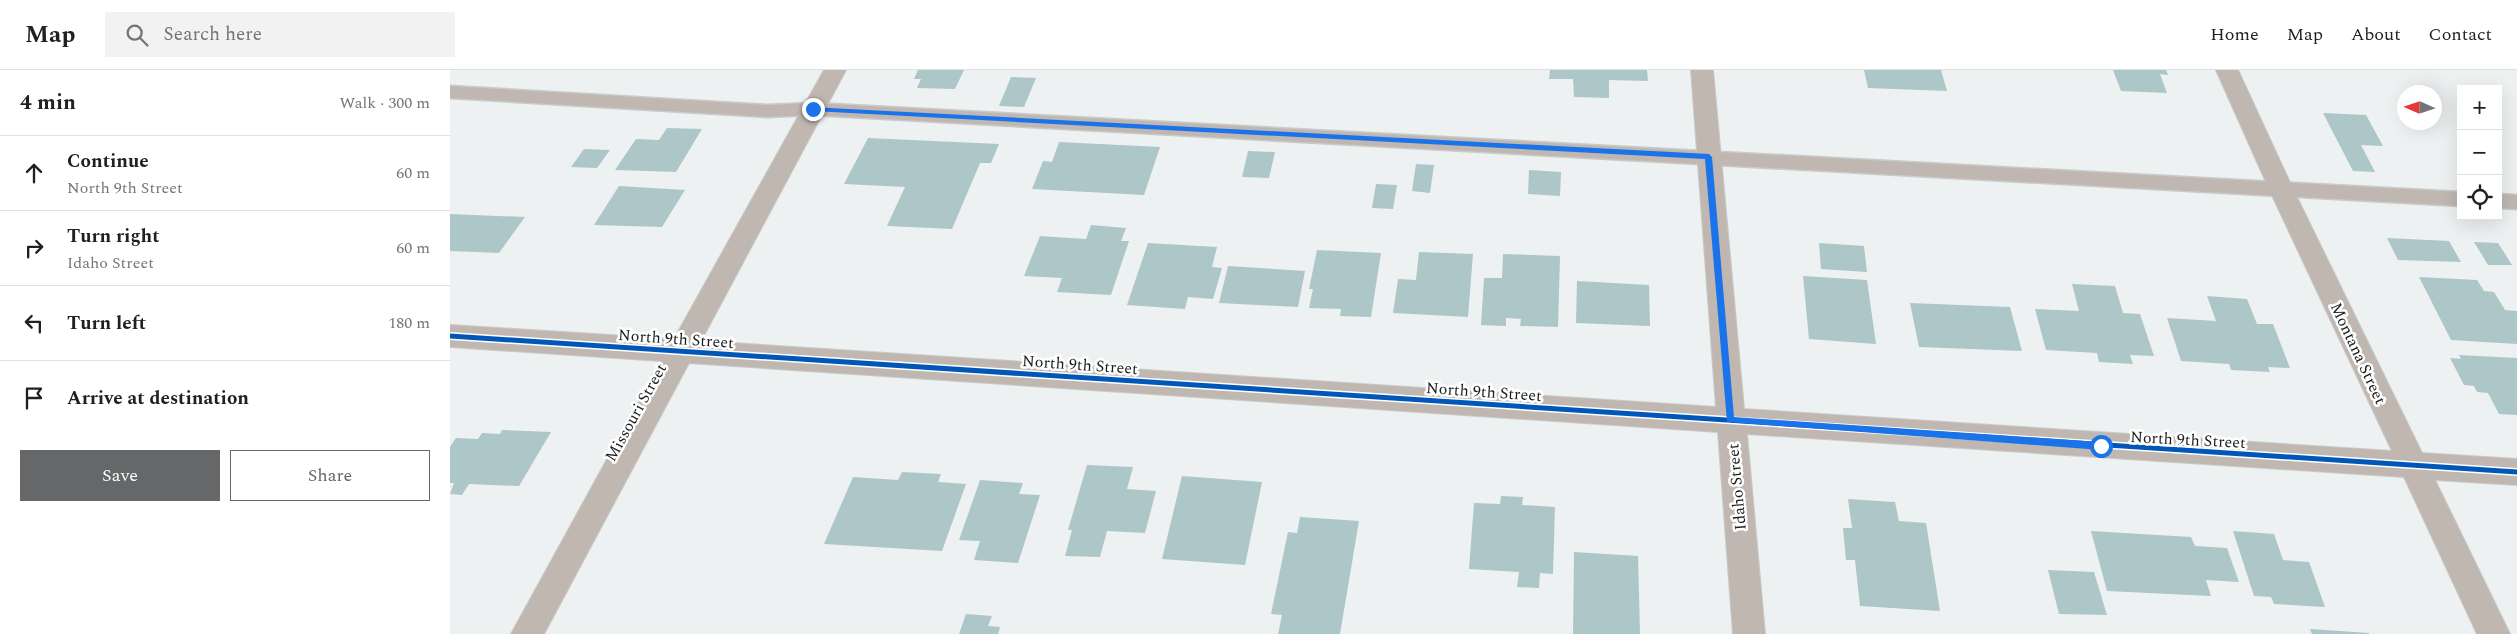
<!DOCTYPE html>
<meta charset="utf-8">
<style>
body{margin:0;font-family:Spectral,serif;background:#f2f2f2;color:#202124}
.controls{position:absolute;right:15px;top:15px;display:grid;overflow:hidden;border-radius:0px;box-shadow:0 5px 20px #0002}
.controls button{width:45px;height:45px;display:grid;place-items:center;padding:0;border:0;border-bottom:1px solid #e0e0e0;background:#fff;color:#202124;font:25px sans-serif}
.compass{position:absolute;left:1947px;top:15px;width:45px;height:45px;border-radius:50%;background:#fff;box-shadow:0 5px 20px #0002;rotate:273deg}
.stop{position:absolute;width:15px;height:15px;margin:-11px;border:4px solid #1a73e8;border-radius:50%;background:#fff}
.stop.end{background:#1a73e8;border-color:#fff;box-shadow:0 1px 5px #0008}
.list{margin:0;padding:0;list-style:none}
h2{display:flex;justify-content:space-between;align-items:center;height:65px;margin:0;padding:0 20px;font-size:21px}
h2 small{font-size:16px;font-weight:400;color:#757577}
.list li{display:grid;grid-template-columns:32px 1fr auto;gap:15px;align-items:center;box-sizing:border-box;height:75px;padding:0 20px;border-top:1px solid #e0e0e0}
.list b{display:block;font-size:19px;white-space:nowrap}
.list p{margin:0;font-size:16px;white-space:nowrap;color:#757577}
.list em{font-size:16px;font-style:normal;color:#757577}
.actions{display:flex;gap:10px;padding:15px 20px}
.actions a{flex:1;padding:11px 0;border:1px solid #656768;border-radius:0px;text-align:center;font-size:18px;color:#656768}
.actions .main{background:#656768;color:#fff}
.icon{flex:none;width:28px;height:28px;fill:none;stroke:currentColor;stroke-width:2;stroke-linecap:round;stroke-linejoin:round}
.map{position:relative;flex:none;width:2067px;height:564px;overflow:hidden}
header{display:flex;align-items:center;gap:30px;box-sizing:border-box;height:70px;padding:0 25px;background:#fff;border-bottom:1px solid #e0e0e0}
header strong{font-size:24px}
nav{display:flex;gap:28px;margin-inline-start:auto;font-size:18px}
.search{width:350px;height:45px;background:#f2f2f2;display:flex;align-items:center;gap:12px;box-sizing:border-box;padding:0 18px;border-radius:0px;color:#757577;font-size:19px}
main{display:flex}
aside{flex:1;background:#fff}
.map>svg:first-child{display:block}
.building{fill:#adc6c8}
.lines{fill:none;stroke-linecap:round;stroke-linejoin:round}
.service-casing{stroke:#c9cbcb;stroke-width:3}
.minor-casing{stroke:#c9cbcb;stroke-width:2}
.service{fill:#c1b7b1;fill-rule:evenodd}
.minor{fill:#c1b7b1;fill-rule:evenodd}
.cycleway-casing{stroke:#fff;stroke-width:8}
.cycleway{stroke:#0057b8;stroke-width:5}
.route{fill:#1a73e8}
.labels{text-anchor:middle;stroke-width:5;stroke-linejoin:round;paint-order:stroke}
.street-label{font-size:16px;fill:#1b1d1d;stroke:#fff}
</style>
<header>
<strong>Map</strong>
<div class="search"><svg class="icon" aria-label="search" viewBox="0 0 24 24"><circle cx="10" cy="10" r="6"/><path d="M15 15l6 6"/></svg>Search here</div>
<nav><a>Home</a><a>Map</a><a>About</a><a>Contact</a></nav>
</header>
<main>
<aside>
<h2>4 min<small>Walk · 300 m</small></h2>
<ul class="list">
<li><svg class="icon" aria-label="ahead" viewBox="0 0 24 24"><path d="M12 20V5M6 11l6-6 6 6"/></svg><div><b>Continue</b><p>North 9th Street</p></div><em>60 m</em></li>
<li><svg class="icon" aria-label="right" viewBox="0 0 24 24"><path d="M7 20v-9h11M14 6l5 5-5 5"/></svg><div><b>Turn right</b><p>Idaho Street</p></div><em>60 m</em></li>
<li><svg class="icon" aria-label="left" viewBox="0 0 24 24"><path d="M17 20v-9H6M10 6l-5 5 5 5"/></svg><div><b>Turn left</b></div><em>180 m</em></li>
<li><svg class="icon" aria-label="arrive" viewBox="0 0 24 24"><path d="M6 21V4h12l-3 4 3 4H6"/></svg><div><b>Arrive at destination</b></div></li>
</ul>
<div class="actions"><a class="main">Save</a><a>Share</a></div>
</aside>
<div class="map">
<svg width="2067" height="564" viewBox="0 0 2067 564">
<rect width="100%" height="100%" fill="#eef1f2"/>
<g class="building">
<polygon points="468,0 514,0 505,19 467,18 471,9 464,9"/>
<polygon points="1100,0 1197,0 1198,11 1159,10 1159,28 1124,27 1123,9 1099,9"/>
<polygon points="1414,0 1491,0 1497,21 1418,18"/>
<polygon points="1663,0 1716,0 1718,5 1710,4 1717,23 1671,21"/>
<polygon points="561,7 586,8 574,37 549,36"/>
<polygon points="1873,43 1916,45 1933,76 1911,75 1925,102 1903,101"/>
<polygon points="217,58 252,59 226,102 165,100 186,69 209,70"/>
<polygon points="418,68 549,74 541,93 530,93 502,159 437,156 455,117 394,114"/>
<polygon points="609,72 710,77 694,125 582,119 593,91 602,92"/>
<polygon points="134,79 160,80 147,98 121,97"/>
<polygon points="798,81 825,82 819,108 792,107"/>
<polygon points="966,94 984,95 980,123 962,121"/>
<polygon points="1079,100 1111,102 1110,126 1078,124"/>
<polygon points="926,114 947,115 943,139 922,138"/>
<polygon points="169,116 235,120 212,157 144,155"/>
<polygon points="0,144 75,147 49,183 0,181"/>
<polygon points="641,155 676,158 671,171 679,171 661,225 607,222 612,208 574,206 590,166 636,169"/>
<polygon points="1937,168 1999,171 2011,192 1948,190"/>
<polygon points="2024,172 2048,173 2062,195 2038,195"/>
<polygon points="698,173 767,177 762,197 772,198 763,229 738,227 735,239 677,235"/>
<polygon points="1369,173 1414,176 1417,202 1371,199"/>
<polygon points="867,180 931,183 921,247 890,246 891,239 859,238 863,219 859,219"/>
<polygon points="969,182 1023,184 1018,247 943,243 948,209 966,210"/>
<polygon points="1053,184 1110,186 1108,257 1070,256 1071,249 1056,248 1056,256 1031,255 1034,208 1052,208"/>
<polygon points="778,196 855,201 848,237 769,233"/>
<polygon points="1353,206 1417,210 1426,274 1359,269"/>
<polygon points="1969,207 2027,210 2034,221 2044,222 2055,240 2067,241 2067,274 2001,270"/>
<polygon points="1127,211 1199,215 1200,256 1126,253"/>
<polygon points="1622,214 1665,216 1673,243 1690,244 1704,286 1680,285 1683,294 1649,292 1647,283 1596,280 1585,239 1629,241"/>
<polygon points="1757,226 1797,229 1807,254 1823,254 1840,298 1818,297 1820,302 1781,300 1779,294 1731,291 1717,248 1766,251"/>
<polygon points="1460,233 1560,237 1572,281 1469,277"/>
<polygon points="2009,285 2067,288 2067,345 2049,344 2038,323 2027,322 2024,316 2014,315 2000,288 2011,289"/>
<polygon points="52,360 101,362 69,416 19,414 12,425 0,424 4,413 0,413 0,377 6,368 28,369 32,363 50,364"/>
<polygon points="637,395 683,397 677,419 706,421 695,463 657,461 650,487 615,486 622,460 618,460"/>
<polygon points="452,402 491,404 488,412 516,414 492,481 374,474 403,407 448,410"/>
<polygon points="732,406 812,412 795,495 712,489"/>
<polygon points="530,410 573,413 569,424 590,425 568,493 524,490 530,471 509,470"/>
<polygon points="1051,426 1073,427 1072,435 1105,437 1103,504 1090,503 1089,518 1067,517 1069,502 1019,499 1024,433 1050,434"/>
<polygon points="1398,429 1445,432 1449,451 1476,453 1490,541 1410,536 1405,490 1396,490 1393,458 1402,458"/>
<polygon points="850,447 909,451 890,564 828,564 832,545 821,544 838,462 847,463"/>
<polygon points="1641,461 1741,467 1745,476 1777,478 1789,512 1756,510 1761,526 1657,521"/>
<polygon points="1783,461 1824,464 1833,490 1859,492 1875,537 1824,534 1821,527 1804,526"/>
<polygon points="1124,482 1188,486 1190,564 1123,564"/>
<polygon points="1598,500 1644,502 1657,545 1609,544"/>
<polygon points="516,544 542,546 538,556 550,557 548,564 509,564"/>
<polygon points="1860,559 1919,563 1919,564 1862,564"/>
</g>
<g class="lines">
<g class="service-casing">
<g id="service">
<polygon points="0,16 317,35 363,33 2011,122 2011,136 363,45 317,47 0,28"/>
<polygon points="2048,124 2067,125 2067,139 2048,138"/>
</g>
</g>
<g class="minor-casing">
<polygon id="minor" points="374,0 396,0 251,271 1266,337 1241,0 1263,0 1294,339 1942,381 1819,119 1766,0 1788,0 1843,119 1972,383 2067,389 2067,415 1985,410 2060,564 2027,564 1954,407 1297,364 1315,564 1283,564 1268,362 239,293 94,564 61,564 211,291 0,277 0,255 224,269"/>
</g>
<use href="#service" class="service"/>
<use href="#minor" class="minor"/>
<g class="cycleway-casing">
<polyline id="cycleway" points="0,266 2067,402"/>
</g>
<use href="#cycleway" class="cycleway"/>
</g>
<polygon class="route" points="360,37 1259,84 1262,87 1284,347 1651,372 1656,376 1651,380 1277,352 1255,89 363,41"/>
<g class="labels">
<g class="street-label">
<text transform="translate(226 268) rotate(4)" y="6">North 9th Street</text>
<text transform="translate(1909 283) rotate(65)" y="6">Montana Street</text>
<text transform="translate(630 294) rotate(4)" y="6">North 9th Street</text>
<text transform="translate(1034 321) rotate(4)" y="6">North 9th Street</text>
<text transform="translate(185 342) rotate(-61)" y="6">Missouri Street</text>
<text transform="translate(1738 369) rotate(3)" y="6">North 9th Street</text>
<text transform="translate(1286 417) rotate(-95)" y="6">Idaho Street</text>
</g>
</g>
</svg>
<div class="controls">
<button>+</button>
<button>−</button>
<button><svg class="icon" aria-label="locate" viewBox="0 0 24 24"><circle cx="12" cy="12" r="6"/><path d="M12 2v4M12 18v4M2 12h4M18 12h4"/></svg></button>
</div>
<svg class="compass" viewBox="-18 -18 36 36"><path d="M0-13l5 13h-10z" fill="#e53935"/><path d="M0 13l5-13h-10z" fill="#757577"/></svg>
<div class="stop" style="left:1651px;top:376px"></div>
<div class="stop end" style="left:363px;top:39px"></div>
</div>
</main>
